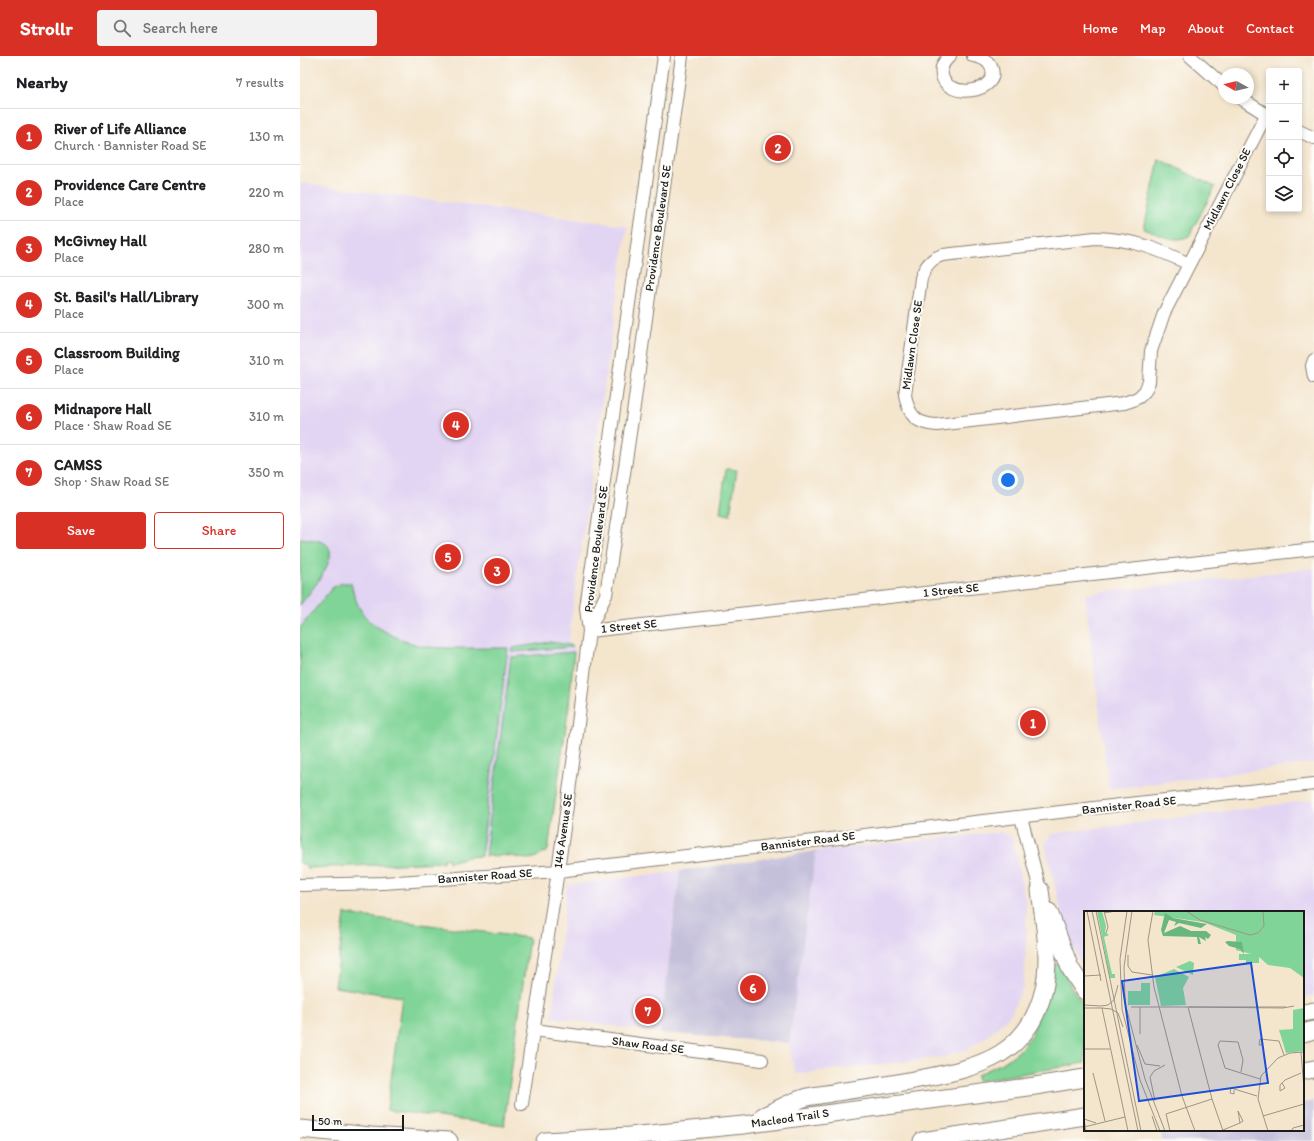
<!DOCTYPE html>
<meta charset="utf-8">
<style>
body{margin:0;font-family:Itim,sans-serif;background:#f2f2f2;color:#202124}
.controls{position:absolute;right:12px;top:12px;display:grid;overflow:hidden;border-radius:4px;box-shadow:0 2px 6px #0003}
.controls button{width:36px;height:36px;display:grid;place-items:center;padding:0;border:0;border-bottom:1px solid #e0e0e0;background:#fff;color:#202124;font:20px sans-serif}
.compass{position:absolute;left:918px;top:12px;width:36px;height:36px;border-radius:50%;background:#fff;box-shadow:0 2px 6px #0003;rotate:278deg}
.scale{position:absolute;left:12px;bottom:10px;width:92px;box-sizing:border-box;padding-left:4px;border:2px solid #1c1c1c;border-top:0;font-size:11px;line-height:14px;white-space:nowrap;color:#1c1c1c;-webkit-text-stroke:3px #fdfcf7;paint-order:stroke}
.you{position:absolute;left:708px;top:424px;width:14px;height:14px;margin:-10px;border:3px solid #fff;border-radius:50%;background:#1a73e8;box-shadow:0 0 0 6px #1a73e833}
.badge{display:grid;place-items:center;width:26px;height:26px;border-radius:50%;background:#d93025;color:#fff;font-size:13px;font-weight:700}
.pin{position:absolute;translate:-50% -50%;border:2px solid #fff;box-shadow:0 1px 4px #0006}
.list{margin:0;padding:0;list-style:none}
h2{display:flex;justify-content:space-between;align-items:center;height:52px;margin:0;padding:0 16px;font-size:17px}
h2 small{font-size:13px;font-weight:400;color:#757577}
.list li{display:grid;grid-template-columns:26px 1fr auto;gap:12px;align-items:center;box-sizing:border-box;height:56px;padding:0 16px;border-top:1px solid #e0e0e0}
.list b{display:block;font-size:15px;white-space:nowrap}
.list p{margin:0;font-size:13px;white-space:nowrap;color:#757577}
.list em{font-size:13px;font-style:normal;color:#757577}
.actions{display:flex;gap:8px;padding:12px 16px}
.actions a{flex:1;padding:9px 0;border:1px solid #d93025;border-radius:4px;text-align:center;font-size:14px;color:#d93025}
.actions .main{background:#d93025;color:#fff}
.icon{flex:none;width:22px;height:22px;fill:none;stroke:currentColor;stroke-width:2;stroke-linecap:round;stroke-linejoin:round}
.map{position:relative;flex:none;width:1014px;height:1085px;overflow:hidden}
header{display:flex;align-items:center;gap:24px;box-sizing:border-box;height:56px;padding:0 20px;background:#d93025;color:#fff}
header strong{font-size:19px}
nav{display:flex;gap:22px;margin-inline-start:auto;font-size:14px}
.search{width:280px;height:36px;background:#f2f2f2;display:flex;align-items:center;gap:10px;box-sizing:border-box;padding:0 14px;border-radius:4px;color:#757577;font-size:15px}
main{display:flex}
aside{flex:1;background:#fff}
.map>svg:first-child{display:block}
.built{fill:#e2d4f3}
.industrial{fill:#c5c0da}
.green{fill:#80d497;stroke:#4e785a}
.lines{fill:none;stroke-linecap:round;stroke-linejoin:round}
.minor-casing{stroke:#888074;stroke-width:14}
.highway-casing{stroke:#888074;stroke-width:19}
.minor{stroke:#fff;stroke-width:12}
.highway{stroke:#fff;stroke-width:17}
.labels{text-anchor:middle;stroke-width:4;stroke-linejoin:round;paint-order:stroke}
.street-label{font-size:12px;fill:#1c1c1c;stroke:#fdfcf7}
.inset-road{fill:none;stroke:#9e9586;stroke-width:1}
.view{fill:#1d4ed8;fill-opacity:0.15;stroke:#1d4ed8;stroke-width:2}
.inset-edge{fill:none;stroke:#1c1c1c;stroke-width:2}
</style>
<header>
<strong>Strollr</strong>
<div class="search"><svg class="icon" aria-label="search" viewBox="0 0 24 24"><circle cx="10" cy="10" r="6"/><path d="M15 15l6 6"/></svg>Search here</div>
<nav><a>Home</a><a>Map</a><a>About</a><a>Contact</a></nav>
</header>
<main>
<aside>
<h2>Nearby<small>7 results</small></h2>
<ul class="list">
<li><span class="badge">1</span><div><b>River of Life Alliance</b><p>Church · Bannister Road SE</p></div><em>130 m</em></li>
<li><span class="badge">2</span><div><b>Providence Care Centre</b><p>Place</p></div><em>220 m</em></li>
<li><span class="badge">3</span><div><b>McGivney Hall</b><p>Place</p></div><em>280 m</em></li>
<li><span class="badge">4</span><div><b>St. Basil's Hall/Library</b><p>Place</p></div><em>300 m</em></li>
<li><span class="badge">5</span><div><b>Classroom Building</b><p>Place</p></div><em>310 m</em></li>
<li><span class="badge">6</span><div><b>Midnapore Hall</b><p>Place · Shaw Road SE</p></div><em>310 m</em></li>
<li><span class="badge">7</span><div><b>CAMSS</b><p>Shop · Shaw Road SE</p></div><em>350 m</em></li>
</ul>
<div class="actions"><a class="main">Save</a><a>Share</a></div>
</aside>
<div class="map">
<svg width="1014" height="1085" viewBox="0 0 1014 1085">
<rect width="100%" height="100%" fill="#fdfcf7"/>
<filter id="ink" filterUnits="userSpaceOnUse"><feTurbulence type="fractalNoise" baseFrequency=".025" numOctaves="2"/><feDisplacementMap in="SourceGraphic" scale="8" xChannelSelector="R" yChannelSelector="G"/><feConvolveMatrix kernelMatrix="1 2 1 2 8 2 1 2 1" color-interpolation-filters="sRGB"/></filter>
<filter id="wash" filterUnits="userSpaceOnUse"><feTurbulence type="fractalNoise" baseFrequency=".012" numOctaves="4" result="noise"/><feDisplacementMap in="SourceGraphic" scale="16" xChannelSelector="R" yChannelSelector="G"/><feGaussianBlur stdDeviation="0.9" result="paint"/><feColorMatrix in="noise" values="0 0 0 0 0 0 0 0 0 0 0 0 0 0 0 0 0 1.4 0 .05"/><feComposite in="paint" operator="in"/></filter>
<g filter="url(#wash)">
<rect width="100%" height="100%" fill="#f4e5cd"/>
<g class="built">
<polygon points="0,127 327,170 271,564 269,588 275,592 249,778 213,795 0,799"/>
<polygon points="1014,512 1014,707 809,733 785,538"/>
<polygon points="1014,744 1014,939 1003,942 1003,856 785,856 785,915 778,902 766,876 745,788 751,778"/>
<polygon points="699,776 712,781 726,849 726,900 723,930 711,958 689,979 667,993 644,1001 495,1018 489,987 516,795"/>
<polygon points="380,815 360,977 252,961 267,829"/>
</g>
<g class="industrial">
<polygon points="516,795 489,987 360,977 380,815"/>
<polygon points="1014,1045 1014,1085 862,1085 861,1075 868,1074 1003,1074 1003,1047"/>
</g>
<g class="green">
<path d="M 859,103 L 915,131 L 889,180 C 874,188 859,178 844,173 Z"/>
<polygon points="426,413 437,414 430,459 420,457"/>
<path d="M 0,482 C 7,483 15,483 22,486 C 47,495 8,538 0,549 Z"/>
<path d="M 42,527 L 51,527 C 53,537 57,549 63,558 C 74,573 109,589 128,591 C 154,593 182,592 208,592 L 181,800 L 167,801 L 149,806 L 148,802 L 143,803 L 143,806 L 7,812 L 6,809 L 0,807 L 0,572 L 32,532 Z"/>
<polygon points="250,586 270,589 272,591 212,596 213,592"/>
<path d="M 274,596 L 269,649 L 248,794 L 246,797 L 244,796 C 232,806 225,803 211,800 C 203,799 194,800 185,800 L 211,601 Z"/>
<polygon points="45,858 229,882 204,1070 87,1054 102,941 35,931"/>
<polygon points="759,908 773,934 785,950 785,1007 678,1025 677,1019 704,1006 718,996 732,979 753,909"/>
</g>
</g>
<g filter="url(#ink)">
<g class="lines">
<g class="minor-casing">
<g id="minor">
<path d="M 650,0 C 644,5 640,11 642,19 C 646,44 699,37 692,13 C 689,4 682,2 673,0"/>
<polyline points="890,0 924,30"/>
<polyline points="940,42 969,60"/>
<polyline points="999,75 1014,82"/>
<path d="M 889,208 C 856,192 832,183 795,182 L 643,199 C 631,202 625,210 621,222 L 605,339 C 609,360 616,368 637,369 L 824,347 L 833,344 L 839,341 L 845,335 L 849,326 L 851,295 L 864,257 L 966,59"/>
<polyline points="1014,304 1012,310 1014,321"/>
<polyline points="289,574 306,539 334,350 382,0"/>
<polyline points="289,575 1014,493"/>
<polyline points="721,761 740,834"/>
<polyline points="0,829 83,827 258,815 828,748 1014,728"/>
<polyline points="234,974 462,1004"/>
<polyline points="222,1048 258,815 276,685 289,575 286,552 364,0"/>
</g>
</g>
<g class="highway-casing">
<g id="highway">
<polyline points="749,856 770,912 785,935"/>
<polyline points="1003,957 1014,955"/>
<polyline points="1003,977 1014,974"/>
<polyline points="1003,1015 1014,1013"/>
<path d="M 463,1060 C 477,1054 492,1045 507,1041 C 517,1039 528,1038 537,1036 C 566,1032 595,1028 624,1022 C 682,1011 729,998 744,933 C 751,901 744,866 740,834"/>
<polyline points="0,1073 71,1080 149,1085"/>
<polyline points="245,1085 329,1080 443,1069 735,1030 785,1022"/>
<polyline points="622,1085 785,1060"/>
</g>
</g>
<use href="#minor" class="minor"/>
<use href="#highway" class="highway"/>
</g>
</g>
<g class="labels">
<g class="street-label">
<text transform="translate(927 133) rotate(-63)" y="4">Midlawn Close SE</text>
<text transform="translate(358 172) rotate(-82)" y="4">Providence Boulevard SE</text>
<text transform="translate(612 289) rotate(-82)" y="4">Midlawn Close SE</text>
<text transform="translate(296 493) rotate(-83)" y="4">Providence Boulevard SE</text>
<text transform="translate(651 534) rotate(-6)" y="4">1 Street SE</text>
<text transform="translate(329 570) rotate(-6)" y="4">1 Street SE</text>
<text transform="translate(829 749) rotate(-6)" y="4">Bannister Road SE</text>
<text transform="translate(263 775) rotate(-82)" y="4">146 Avenue SE</text>
<text transform="translate(508 785) rotate(-7)" y="4">Bannister Road SE</text>
<text transform="translate(185 820) rotate(-4)" y="4">Bannister Road SE</text>
<text transform="translate(348 989) rotate(7)" y="4">Shaw Road SE</text>
<text transform="translate(490 1062) rotate(-8)" y="4">Macleod Trail S</text>
</g>
</g>
<g transform="translate(784 855)">
<rect width="220" height="220" fill="#f4e5cd"/>
<path d="M 13,0 L 18,0 L 22,15 L 21,21 L 25,24 L 20,26 L 28,63 L 31,63 L 31,67 L 26,67 ZM 71,0 L 220,0 L 220,67 L 206,57 L 184,54 L 175,46 L 175,52 L 162,52 L 162,49 L 155,49 L 155,43 L 167,43 L 152,39 L 152,24 L 119,11 L 70,4 ZM 106,50 L 110,52 L 109,64 L 92,56 ZM 90,58 L 105,66 L 99,77 L 102,94 L 77,95 L 71,66 ZM 57,72 L 66,72 L 66,94 L 44,94 L 44,80 L 57,80 ZM 220,97 L 220,140 L 202,142 L 195,119 L 209,118 L 209,99 Z" fill="#80d497"/>
<path d="M 81,2 L 89,7 L 123,13 L 117,17 L 95,12 L 90,15 L 92,11 L 85,9 L 80,22 L 96,15 L 107,20 L 122,20 L 127,24 L 124,28 L 121,26 L 122,30 L 115,26 L 117,33 L 114,33 L 113,26 L 79,25 L 77,19 ZM 144,30 L 158,31 L 160,43 L 156,38 L 145,35 L 141,31 Z" fill="#68b680"/>
<path class="inset-road" d="M 3,0 L 17,70M 8,0 L 54,220M 12,0 L 57,220M 20,0 L 24,16 L 22,22M 43,0 L 36,48 L 38,98 L 56,169 L 76,220M 48,0 L 40,56 L 41,92 L 61,168 L 81,220M 69,0 L 64,29 L 70,76 L 98,185 L 111,220M 102,0 L 116,9 L 166,24 L 174,22 L 180,15 L 179,0M 20,2 L 32,0M 44,44 L 44,55 L 48,61 L 68,64M 0,65 L 17,64M 0,94 L 17,95M 17,95 L 24,94 L 30,89 L 34,74M 47,96 L 202,96M 56,96 L 56,123M 104,96 L 128,188 L 139,220M 105,96 L 199,97 L 210,95M 0,97 L 18,97M 18,97 L 44,220M 18,97 L 27,98 L 34,102 L 39,116M 178,130 L 178,134 L 175,134 L 176,128 L 195,130 L 200,144M 53,134 L 61,153 L 76,155M 0,138 L 26,138M 217,141 L 220,178M 157,161 L 159,149 L 154,131 L 136,130 L 134,134 L 141,157 L 176,168M 9,162 L 21,210M 198,172 L 201,177 L 196,180 L 196,174 L 201,169 L 217,162M 150,179 L 150,183 L 146,182 L 147,177 L 173,185M 71,190 L 66,166 L 70,160 L 81,154M 68,205 L 73,220M 179,205 L 220,193M 0,208 L 12,212M 0,208 L 2,220M 0,216 L 41,206M 139,219 L 156,212 L 159,210 L 154,200 L 156,212M 86,220 L 82,203 L 128,188M 184,220 L 174,188 L 177,165 L 194,147 L 206,142 L 220,141M 207,220 L 209,217 L 220,214"/>
<path class="view" d="M 167,52 L 184,172 L 55,190 L 38,70 Z"/>
<rect width="220" height="220" class="inset-edge"/>
</g>
</svg>
<div class="controls">
<button>+</button>
<button>−</button>
<button><svg class="icon" aria-label="locate" viewBox="0 0 24 24"><circle cx="12" cy="12" r="6"/><path d="M12 2v4M12 18v4M2 12h4M18 12h4"/></svg></button>
<button><svg class="icon" aria-label="layers" viewBox="0 0 24 24"><path d="M12 4l9 5-9 5-9-5zM3 14l9 5 9-5"/></svg></button>
</div>
<svg class="compass" viewBox="-18 -18 36 36"><path d="M0-13l5 13h-10z" fill="#e53935"/><path d="M0 13l5-13h-10z" fill="#757577"/></svg>
<div class="scale">50 m</div>
<div class="you"></div>
<div class="pin badge" style="left:733px;top:667px">1</div>
<div class="pin badge" style="left:478px;top:92px">2</div>
<div class="pin badge" style="left:197px;top:515px">3</div>
<div class="pin badge" style="left:156px;top:369px">4</div>
<div class="pin badge" style="left:148px;top:501px">5</div>
<div class="pin badge" style="left:453px;top:932px">6</div>
<div class="pin badge" style="left:348px;top:955px">7</div>
</div>
</main>
